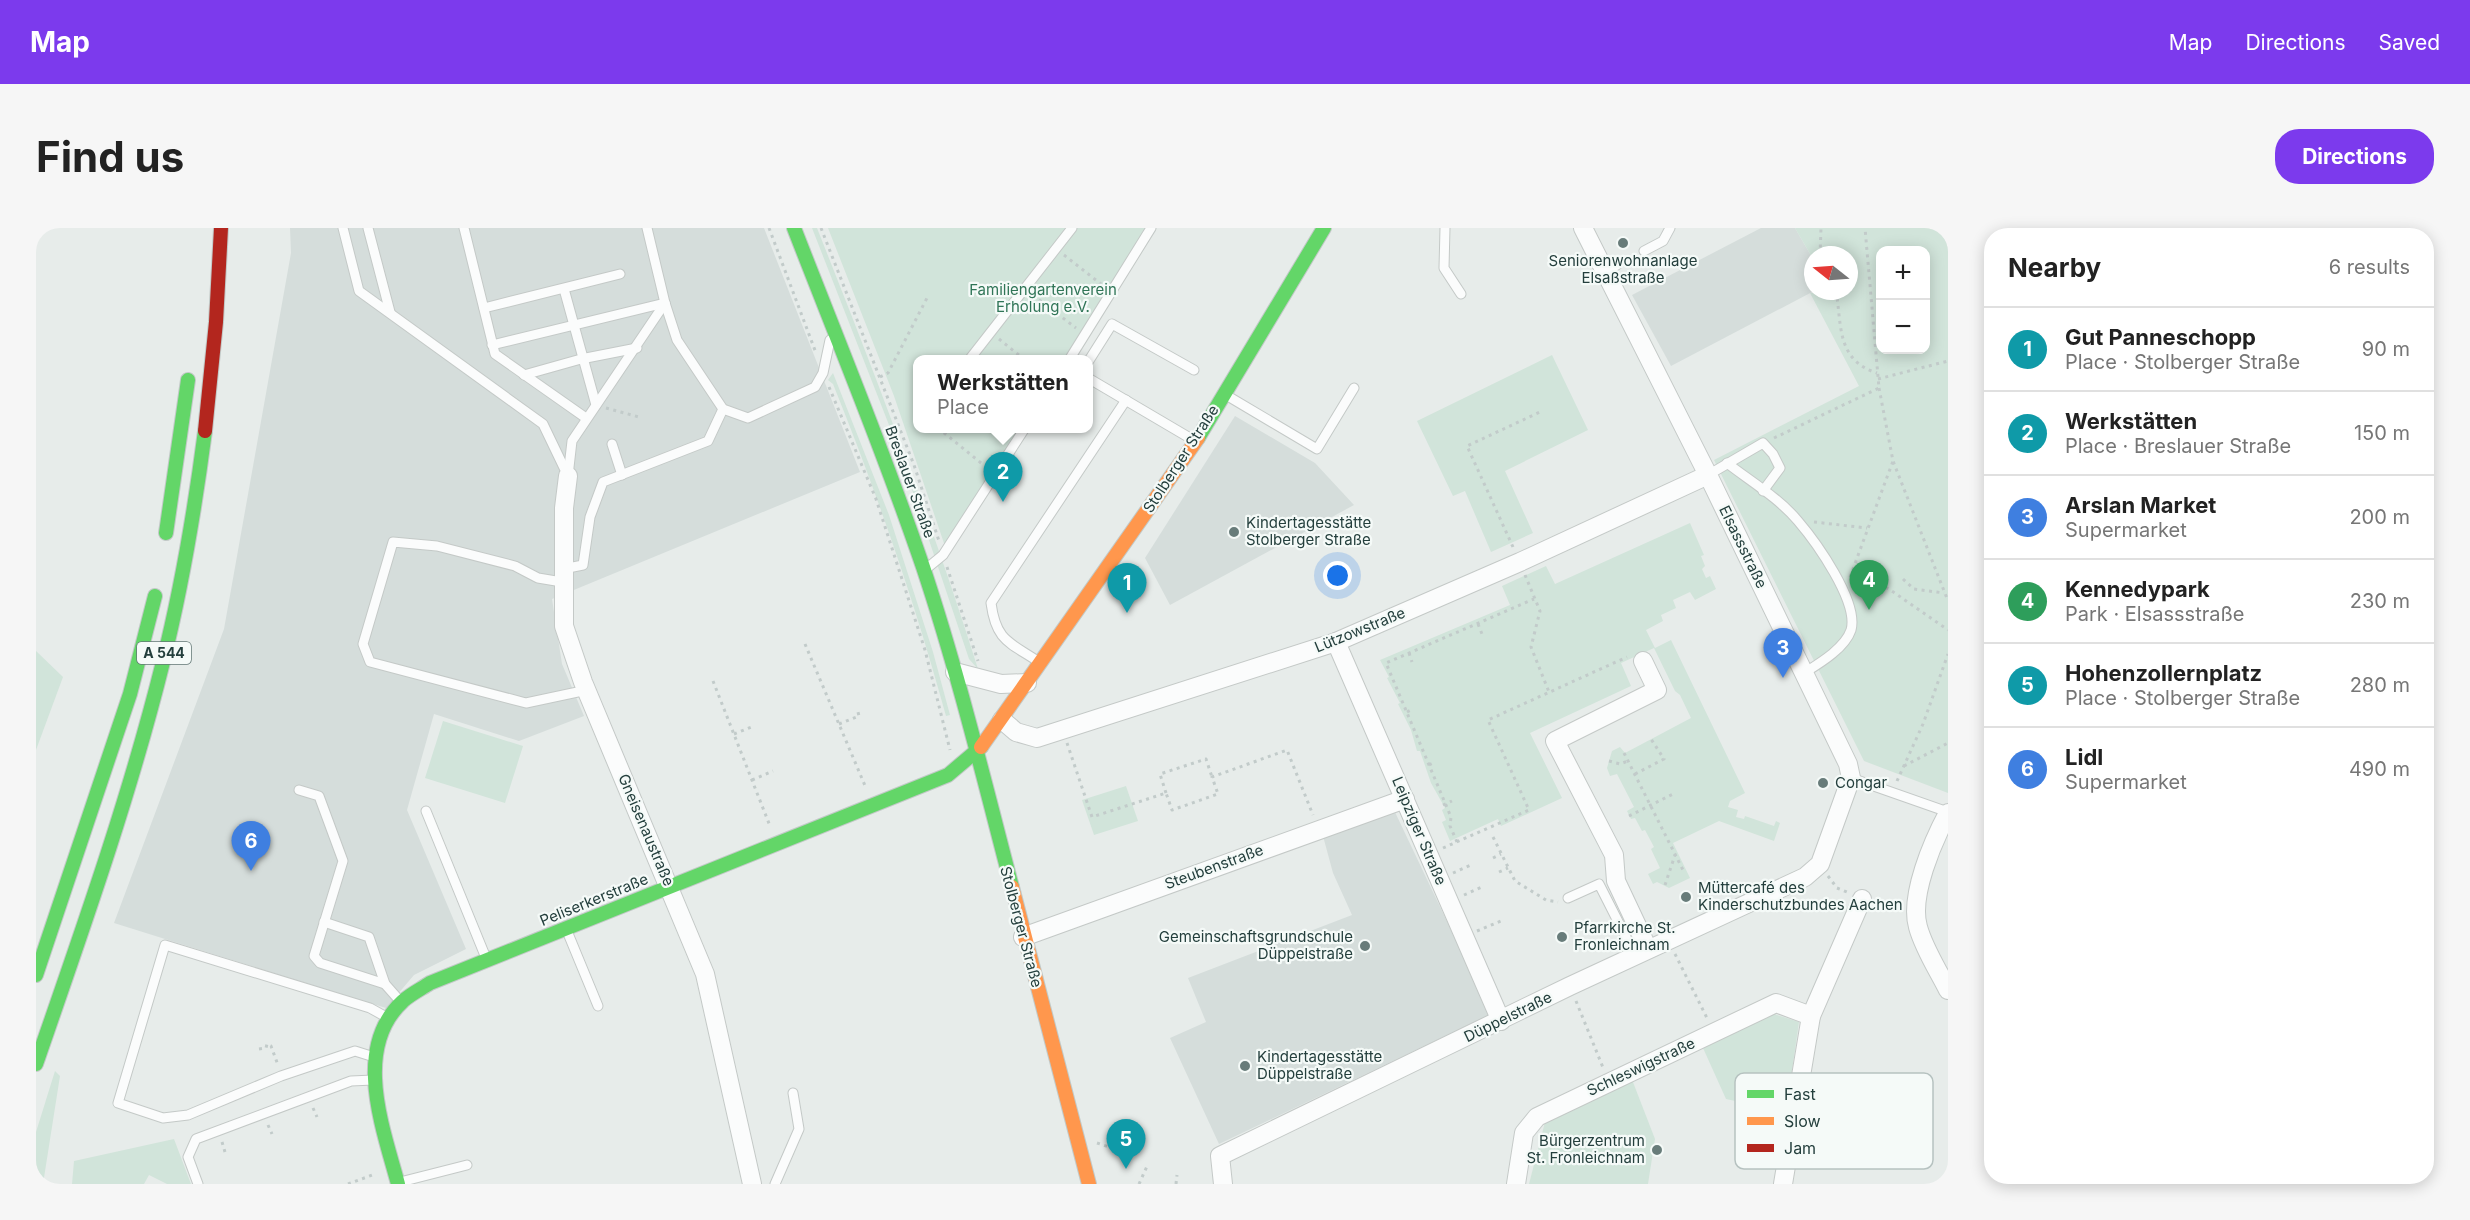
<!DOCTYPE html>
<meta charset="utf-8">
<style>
body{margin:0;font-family:Inter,sans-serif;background:#f6f6f6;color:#222}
.controls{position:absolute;right:18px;top:18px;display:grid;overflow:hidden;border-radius:12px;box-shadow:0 3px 15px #0003}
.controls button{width:54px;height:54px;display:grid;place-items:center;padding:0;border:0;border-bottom:2px solid #e0e0e0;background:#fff;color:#222;font:30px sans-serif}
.compass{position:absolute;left:1768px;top:18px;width:54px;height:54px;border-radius:50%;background:#fff;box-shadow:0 3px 15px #0003;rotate:287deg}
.you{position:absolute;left:1302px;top:348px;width:21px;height:21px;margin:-15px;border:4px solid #fff;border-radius:50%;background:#1a73e8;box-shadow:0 0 0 9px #1a73e833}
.badge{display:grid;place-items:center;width:39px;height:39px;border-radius:50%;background:#7c3aed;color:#fff;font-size:20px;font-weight:700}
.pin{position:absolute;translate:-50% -50px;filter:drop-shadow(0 2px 3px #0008)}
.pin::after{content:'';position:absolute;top:32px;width:21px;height:18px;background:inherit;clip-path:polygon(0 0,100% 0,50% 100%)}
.popup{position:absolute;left:877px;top:127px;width:180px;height:78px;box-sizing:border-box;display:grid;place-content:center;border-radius:12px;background:#fff;filter:drop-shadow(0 2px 4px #0005);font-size:20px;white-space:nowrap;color:#767676}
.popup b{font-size:22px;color:#222}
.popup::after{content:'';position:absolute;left:50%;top:100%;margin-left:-12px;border:12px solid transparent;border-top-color:#fff}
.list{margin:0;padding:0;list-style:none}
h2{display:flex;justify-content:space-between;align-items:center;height:78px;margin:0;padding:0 24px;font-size:26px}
h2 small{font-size:20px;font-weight:400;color:#767676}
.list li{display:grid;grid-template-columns:39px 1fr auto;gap:18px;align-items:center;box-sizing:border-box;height:84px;padding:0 24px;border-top:2px solid #e0e0e0}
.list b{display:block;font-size:22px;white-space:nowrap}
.list p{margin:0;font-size:20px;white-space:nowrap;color:#767676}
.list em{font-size:20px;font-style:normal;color:#767676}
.map{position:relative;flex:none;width:1912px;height:956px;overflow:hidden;border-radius:24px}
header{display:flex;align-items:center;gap:36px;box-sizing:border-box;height:84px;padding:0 30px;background:#7c3aed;color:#fff}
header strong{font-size:28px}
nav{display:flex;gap:33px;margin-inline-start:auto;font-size:21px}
.intro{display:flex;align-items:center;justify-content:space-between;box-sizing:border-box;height:144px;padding:0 36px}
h1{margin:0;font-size:42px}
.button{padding:15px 27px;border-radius:24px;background:#7c3aed;color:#fff;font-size:21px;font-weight:700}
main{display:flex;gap:36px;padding:0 36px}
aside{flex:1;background:#fff;border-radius:24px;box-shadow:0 3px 15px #0003}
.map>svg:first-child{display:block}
.built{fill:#d5dddb}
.green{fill:#d1e4da;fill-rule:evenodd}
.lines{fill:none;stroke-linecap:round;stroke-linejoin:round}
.lane-casing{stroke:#c4c9c7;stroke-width:11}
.street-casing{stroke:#c4c9c7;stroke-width:20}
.fast-casing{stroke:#c2c9c7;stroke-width:16}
.slow-casing{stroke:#c2c9c7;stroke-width:16}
.jam-casing{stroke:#c2c9c7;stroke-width:16}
.path{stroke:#c2cbca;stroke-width:3;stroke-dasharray:3 4.5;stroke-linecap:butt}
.lane{stroke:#fbfcfc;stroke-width:9}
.street{stroke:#fbfcfc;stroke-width:18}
.fast{stroke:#63d668;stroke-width:14}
.slow{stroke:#ff974d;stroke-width:14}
.jam{stroke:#b3261e;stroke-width:14}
.poi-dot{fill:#687c7a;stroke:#f5faf8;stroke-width:2}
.labels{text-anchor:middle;stroke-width:4.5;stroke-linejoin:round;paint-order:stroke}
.shield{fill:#f5faf8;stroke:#637775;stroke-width:1.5}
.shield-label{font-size:14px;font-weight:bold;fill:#243f3d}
.poi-label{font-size:15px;fill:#243f3d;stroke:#f5faf8;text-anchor:start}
.park-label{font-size:15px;fill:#307557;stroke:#f5faf8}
.street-label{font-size:15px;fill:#243f3d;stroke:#f5faf8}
.key{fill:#f5faf8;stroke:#b6c2c0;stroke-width:1.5}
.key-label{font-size:16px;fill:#243f3d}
</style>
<header>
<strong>Map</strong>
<nav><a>Map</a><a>Directions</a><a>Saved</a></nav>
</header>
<div class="intro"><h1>Find us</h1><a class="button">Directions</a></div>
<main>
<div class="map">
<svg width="1912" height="956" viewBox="0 0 1912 956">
<rect width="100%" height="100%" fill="#e7ecea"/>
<g class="built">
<polygon points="254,0 728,0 824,244 516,371 526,436 548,488 483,513 398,486 371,582 430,721 378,747 350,780 78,695 188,401 255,25"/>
<polygon points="1725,0 1759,0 1777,31 1778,63 1635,138 1596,67"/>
<polygon points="1199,188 1279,235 1318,277 1134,377 1109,330"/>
<polygon points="1358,582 1455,786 1183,916 1134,810 1170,794 1152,750 1316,687 1297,645 1287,608"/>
</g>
<g class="green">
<path d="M 776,0 L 781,0 C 839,146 895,291 942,441 L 933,431 L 862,220 Z"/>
<polygon points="792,0 1118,0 1037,131 882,132 882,200 994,201 912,327 858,168"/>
<path d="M 1759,0 L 1912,0 L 1912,565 L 1828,533 L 1678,232 L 1823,158 L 1774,65 L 1813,63 L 1813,27 L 1777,27 L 1777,31 ZM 1844,22 L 1890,22 L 1890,122 L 1844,122 Z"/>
<polygon points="1516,127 1552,202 1469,243 1497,305 1455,324 1429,263 1417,268 1381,193"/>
<path d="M 797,145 L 853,287 L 897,424 L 914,487 L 910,488 C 879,375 841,265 797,156 L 792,152 Z"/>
<polygon points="1654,295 1668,327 1665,328 1669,338 1666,341 1670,350 1674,348 1680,361 1659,372 1654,364 1637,372 1640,380 1625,387 1627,393 1610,402 1619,420 1635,412 1709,565 1694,573 1692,579 1702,582 1700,589 1708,591 1709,588 1738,598 1740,593 1744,595 1738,613 1683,593 1637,615 1654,650 1633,660 1621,654 1617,656 1612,646 1624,640 1615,621 1618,619 1609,602 1606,603 1599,590 1595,591 1591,583 1598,579 1581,546 1574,548 1571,540 1576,523 1584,519 1589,525 1655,490 1644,467 1639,463 1618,420 1585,435 1595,458 1494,505 1526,570 1465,598 1462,591 1414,613 1406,594 1410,592 1406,582 1409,580 1395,555 1384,523 1381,523 1375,502 1362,476 1364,475 1351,450 1353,449 1344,432 1474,377 1466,358 1510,338 1519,356"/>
<polygon points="0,423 27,449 0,522"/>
<polygon points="407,493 487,518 469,575 389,550"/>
<polygon points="1090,558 1102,593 1058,607 1046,572"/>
<polygon points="1738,786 1763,794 1750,884 1690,871 1667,820"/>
<polygon points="19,843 24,848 7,956 0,956 0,904"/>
<polygon points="1595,849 1619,911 1612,956 1493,956 1509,894"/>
<polygon points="138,911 155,956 131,956 113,947 108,956 36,956 38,933"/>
</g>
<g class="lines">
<g class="lane-casing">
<g id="lane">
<polyline points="307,0 323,63 507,196 532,248"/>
<polyline points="332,0 354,84"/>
<polyline points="428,0 459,126 550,190"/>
<polyline points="611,0 629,75 641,112 687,181 712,190 779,159 787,145 794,112"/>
<polyline points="1409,0 1408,40 1425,66"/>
<polyline points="1608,23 1627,13 1634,0"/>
<polyline points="1570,43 1581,37"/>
<polyline points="528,61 560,177"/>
<polyline points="448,80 584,46"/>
<polyline points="456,117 629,75"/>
<polyline points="933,132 1036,0"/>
<polyline points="1033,132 1115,0"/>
<polyline points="1052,134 1076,96 1158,142"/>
<polyline points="488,147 545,131 601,120"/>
<polyline points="1052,150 1159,213"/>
<polyline points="1190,167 1281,221 1318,160"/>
<polyline points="576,216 586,247"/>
<path d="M 1691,235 C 1714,253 1743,270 1762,293 C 1780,314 1823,374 1815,402 C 1809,420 1784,435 1768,445"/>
<polyline points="1672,247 1727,215 1737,226 1744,240 1727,263"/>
<polyline points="532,248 536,213 629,75"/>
<polyline points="527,341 547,337 554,289 567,254 672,213 687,181"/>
<polyline points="890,341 907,327 989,200"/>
<polyline points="526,354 502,350 479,338 401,318 357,314 327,416 334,434 490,475 551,462"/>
<path d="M 1003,434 C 973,414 960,413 955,375 L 1090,172"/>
<polyline points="1815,550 1912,584"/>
<polyline points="263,562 283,568 307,633 278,728 284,735 349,756"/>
<polyline points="390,583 450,730"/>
<polyline points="1532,670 1563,656 1599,727"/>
<polyline points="288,694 333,709 349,756 364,773"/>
<polyline points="531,703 562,778"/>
<polyline points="338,829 319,823 245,848 152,887 127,890 82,875 129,717 334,780 352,790"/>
<polyline points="364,954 431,937"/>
<polyline points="162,956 152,929 160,911 315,853 337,852"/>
<polyline points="739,956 763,901 757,865"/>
</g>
</g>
<g class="street-casing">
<g id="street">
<polyline points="532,248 528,280 528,398 547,454 669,746 716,956"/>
<polyline points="1300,414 1465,793"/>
<polyline points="1607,433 1621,462 1519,513 1578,627 1580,653 1612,721"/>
<polyline points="919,444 965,456 991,455"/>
<polyline points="966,492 980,504 1001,510 1300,414 1484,334 1672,247"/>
<path d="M 1912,585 C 1897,613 1873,668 1882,699 C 1888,721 1902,742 1912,762"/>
<polyline points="987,709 1369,571"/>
<polyline points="1187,956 1184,928 1534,758 1769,649 1784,636 1815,550 1812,536 1672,247 1547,0"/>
<polyline points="1480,956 1488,905 1501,889 1740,775 1775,788"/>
<polyline points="1747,956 1775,788 1826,671"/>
</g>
</g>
<g class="fast-casing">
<g id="fast">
<path d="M 758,0 C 802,113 848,225 887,339 C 922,444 948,552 976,659"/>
<polyline points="1162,210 1288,0"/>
<polyline points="130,305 152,152"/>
<polyline points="0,747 94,466 119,368"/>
<path d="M 0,836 C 46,703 93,571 127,434 C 146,358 159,280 169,203"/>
<path d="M 362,956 C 347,900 316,820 367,773 C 375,766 385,761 394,755 L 912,547 L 945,519"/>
</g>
</g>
<g class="slow-casing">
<g id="slow">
<polyline points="945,519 1162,210"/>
<polyline points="976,659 1053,956"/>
</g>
</g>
<g class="jam-casing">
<polyline id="jam" points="169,203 180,94 185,0"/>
</g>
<g class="path">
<polyline points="733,0 780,125"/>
<polyline points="785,0 878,237 903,313"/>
<polyline points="1028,27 1065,56"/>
<polyline points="1784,27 1785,0"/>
<path d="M 1800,63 C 1806,97 1800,132 1841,145"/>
<polyline points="997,67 1040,100"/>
<polyline points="963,111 989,132"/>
<polyline points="844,149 852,145 891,70"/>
<polyline points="1842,151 1912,133"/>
<polyline points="793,159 840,271 889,422 914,522"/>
<polyline points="1843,160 1857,233 1912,373"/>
<polyline points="570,180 603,189"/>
<polyline points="902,200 950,239"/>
<polyline points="1738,210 1843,160 1829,0"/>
<polyline points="1778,294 1831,300"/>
<polyline points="1477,319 1431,218 1504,184"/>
<polyline points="911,339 942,433"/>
<polyline points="1815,345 1853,361 1912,402"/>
<polyline points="1489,347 1504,383 1495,419 1513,464"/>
<polyline points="1814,349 1857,233"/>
<polyline points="1867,351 1878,361 1908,365"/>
<polyline points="1442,396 1446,406"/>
<polyline points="769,416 830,560"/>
<polyline points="1373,425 1376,434"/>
<polyline points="677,453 734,598"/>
<polyline points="1371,484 1377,481"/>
<polyline points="803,496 823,488 822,484"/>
<polyline points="698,506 718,498"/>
<polyline points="1031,515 1056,589 1130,565 1136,582 1182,566 1176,549 1251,522 1277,587"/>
<polyline points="1588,525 1648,644"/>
<polyline points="1573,533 1584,536 1592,533"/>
<polyline points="1393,537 1399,534"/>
<polyline points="1868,538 1912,515"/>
<polyline points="1599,546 1628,531 1615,511"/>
<polyline points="716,552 737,543"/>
<polyline points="1861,553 1887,496 1912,426"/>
<polyline points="1130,565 1124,546 1170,531 1176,549"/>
<polyline points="1407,577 1416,573"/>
<polyline points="1593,588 1639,565"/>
<polyline points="1457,609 1479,653 1510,672 1522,674"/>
<polyline points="1421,614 1414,598 1415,589 1350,435 1498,371"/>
<polyline points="1407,620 1493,582 1452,492 1591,429"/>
<polyline points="1457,630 1465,626"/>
<polyline points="1463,644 1472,640"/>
<polyline points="1417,645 1437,636"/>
<polyline points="1792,648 1801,660 1811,664"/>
<polyline points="1629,657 1639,627"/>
<polyline points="1428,667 1448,658"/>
<polyline points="1840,675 1866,682"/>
<polyline points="1441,703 1465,693"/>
<polyline points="1639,726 1671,790"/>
<polyline points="1540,773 1568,842"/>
<polyline points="223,821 230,820 231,816 235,818 242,837"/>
<polyline points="277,880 281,889"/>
<polyline points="232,897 236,906"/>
<polyline points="186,914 189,924"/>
<polyline points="1061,915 1085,923"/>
<polyline points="312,956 339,946"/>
<polyline points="1103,956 1112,936"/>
<polyline points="1140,956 1141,947"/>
</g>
<use href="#lane" class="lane"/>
<use href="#street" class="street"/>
<use href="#fast" class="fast"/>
<use href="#slow" class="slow"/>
<use href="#jam" class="jam"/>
</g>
<g class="poi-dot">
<circle cx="1587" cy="15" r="6"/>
<circle cx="1198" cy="304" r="6"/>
<circle cx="1787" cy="555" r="6"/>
<circle cx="1650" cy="669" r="6"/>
<circle cx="1526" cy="709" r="6"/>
<circle cx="1329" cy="718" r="6"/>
<circle cx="1209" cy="838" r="6"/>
<circle cx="1621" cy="922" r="6"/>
</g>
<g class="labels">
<rect class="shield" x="101" y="414" width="54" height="22" rx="4.5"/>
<g class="shield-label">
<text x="128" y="430">A 544</text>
</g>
<g class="poi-label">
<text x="1587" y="38" text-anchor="middle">Seniorenwohnanlage<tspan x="1587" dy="17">Elsaßstraße</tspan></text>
<text x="1210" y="300">Kindertagesstätte<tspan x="1210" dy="17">Stolberger Straße</tspan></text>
<text x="1799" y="560">Congar</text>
<text x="1662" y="665">Müttercafé des<tspan x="1662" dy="17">Kinderschutzbundes Aachen</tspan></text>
<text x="1538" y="705">Pfarrkirche St.<tspan x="1538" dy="17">Fronleichnam</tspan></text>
<text x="1317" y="714" text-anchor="end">Gemeinschaftsgrundschule<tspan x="1317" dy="17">Düppelstraße</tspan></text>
<text x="1221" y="834">Kindertagesstätte<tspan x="1221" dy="17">Düppelstraße</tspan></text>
<text x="1609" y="918" text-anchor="end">Bürgerzentrum<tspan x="1609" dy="17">St. Fronleichnam</tspan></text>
</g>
<g class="park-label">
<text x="1007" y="67">Familiengartenverein<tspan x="1007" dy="17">Erholung e.V.</tspan></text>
</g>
<g class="street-label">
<text transform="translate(1145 231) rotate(-57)" y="5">Stolberger Straße</text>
<text transform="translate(874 254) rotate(70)" y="5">Breslauer Straße</text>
<text transform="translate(1707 319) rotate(64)" y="5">Elsassstraße</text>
<text transform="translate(1324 402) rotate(-22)" y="5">Lützowstraße</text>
<text transform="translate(610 602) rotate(67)" y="5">Gneisenaustraße</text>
<text transform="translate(1383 603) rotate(67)" y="5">Leipziger Straße</text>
<text transform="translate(1178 639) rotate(-20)" y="5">Steubenstraße</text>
<text transform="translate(558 672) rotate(-22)" y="5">Peliserkerstraße</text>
<text transform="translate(985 699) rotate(75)" y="5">Stolberger Straße</text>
<text transform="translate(1472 789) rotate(-26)" y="5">Düppelstraße</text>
<text transform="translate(1605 839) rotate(-25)" y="5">Schleswigstraße</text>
</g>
</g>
<rect x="1699" y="845" width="198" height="96" rx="9" class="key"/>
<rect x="1711" y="862" width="27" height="8" fill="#63d668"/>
<rect x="1711" y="889" width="27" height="8" fill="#ff974d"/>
<rect x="1711" y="916" width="27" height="8" fill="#b3261e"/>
<g class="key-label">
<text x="1748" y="872">Fast</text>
<text x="1748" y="899">Slow</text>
<text x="1748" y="926">Jam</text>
</g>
</svg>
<div class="controls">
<button>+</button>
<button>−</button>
</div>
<svg class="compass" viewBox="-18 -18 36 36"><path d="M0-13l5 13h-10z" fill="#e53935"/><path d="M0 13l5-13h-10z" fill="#767676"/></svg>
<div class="you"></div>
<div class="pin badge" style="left:1091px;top:385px;background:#0f9aa8">1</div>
<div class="pin badge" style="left:967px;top:274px;background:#0f9aa8">2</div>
<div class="popup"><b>Werkstätten</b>Place</div>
<div class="pin badge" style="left:1747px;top:450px;background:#3f7fe0">3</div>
<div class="pin badge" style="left:1833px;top:382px;background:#2e9e5b">4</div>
<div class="pin badge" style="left:1090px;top:941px;background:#0f9aa8">5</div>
<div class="pin badge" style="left:215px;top:643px;background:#3f7fe0">6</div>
</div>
<aside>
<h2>Nearby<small>6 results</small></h2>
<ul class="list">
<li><span class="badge" style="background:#0f9aa8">1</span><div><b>Gut Panneschopp</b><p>Place · Stolberger Straße</p></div><em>90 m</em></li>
<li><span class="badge" style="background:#0f9aa8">2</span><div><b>Werkstätten</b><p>Place · Breslauer Straße</p></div><em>150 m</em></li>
<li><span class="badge" style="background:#3f7fe0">3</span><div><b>Arslan Market</b><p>Supermarket</p></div><em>200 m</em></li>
<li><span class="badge" style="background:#2e9e5b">4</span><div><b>Kennedypark</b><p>Park · Elsassstraße</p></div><em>230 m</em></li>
<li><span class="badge" style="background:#0f9aa8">5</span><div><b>Hohenzollernplatz</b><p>Place · Stolberger Straße</p></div><em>280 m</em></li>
<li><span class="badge" style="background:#3f7fe0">6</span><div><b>Lidl</b><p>Supermarket</p></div><em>490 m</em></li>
</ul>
</aside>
</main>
